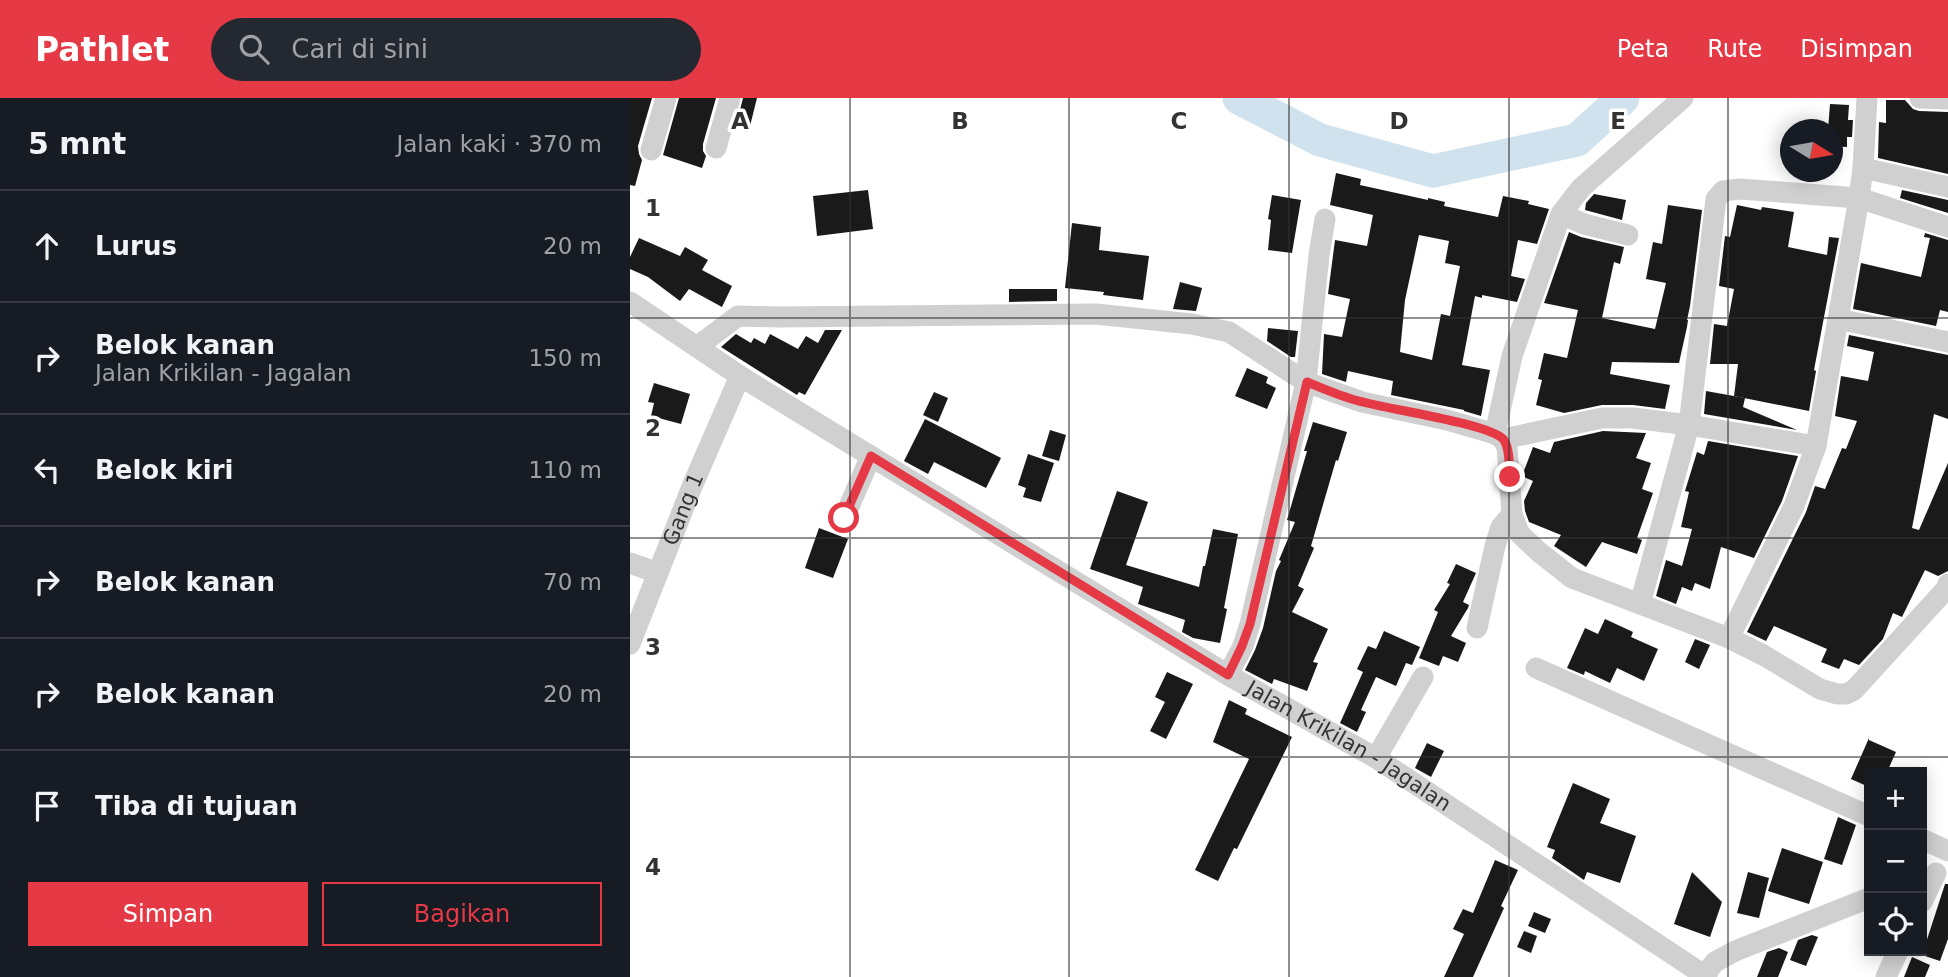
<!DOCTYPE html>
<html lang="id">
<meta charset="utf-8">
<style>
body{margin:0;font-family:"DejaVu Sans",sans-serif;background:#242831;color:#f1f3f6}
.controls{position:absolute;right:21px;bottom:21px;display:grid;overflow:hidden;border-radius:0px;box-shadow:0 4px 18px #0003}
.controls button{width:63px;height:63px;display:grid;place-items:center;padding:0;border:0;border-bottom:2px solid #363941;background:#171b24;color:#f1f3f6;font:35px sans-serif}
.compass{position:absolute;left:1150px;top:21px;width:63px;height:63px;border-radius:50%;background:#171b24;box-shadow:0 4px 18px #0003;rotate:101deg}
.stop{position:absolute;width:21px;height:21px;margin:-16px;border:5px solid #e63946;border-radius:50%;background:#fff}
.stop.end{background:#e63946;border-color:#fff;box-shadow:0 2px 7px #0008}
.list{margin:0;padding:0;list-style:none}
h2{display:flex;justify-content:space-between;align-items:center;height:91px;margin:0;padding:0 28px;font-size:30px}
h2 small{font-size:23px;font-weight:400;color:#9ea1a6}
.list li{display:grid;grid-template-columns:46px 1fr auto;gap:21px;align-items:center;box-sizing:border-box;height:112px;padding:0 28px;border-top:2px solid #363941}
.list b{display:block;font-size:26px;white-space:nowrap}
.list p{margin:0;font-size:23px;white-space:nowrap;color:#9ea1a6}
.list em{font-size:23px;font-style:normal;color:#9ea1a6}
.actions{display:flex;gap:14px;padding:21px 28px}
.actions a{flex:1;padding:16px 0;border:2px solid #e63946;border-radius:0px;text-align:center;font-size:24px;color:#e63946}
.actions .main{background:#e63946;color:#fff}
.icon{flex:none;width:38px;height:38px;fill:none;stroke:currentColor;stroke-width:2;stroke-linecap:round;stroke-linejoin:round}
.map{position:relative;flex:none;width:1318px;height:879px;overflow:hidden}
header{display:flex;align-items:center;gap:42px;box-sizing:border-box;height:98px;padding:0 35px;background:#e63946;color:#fff}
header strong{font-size:33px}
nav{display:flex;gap:38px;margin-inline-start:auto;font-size:24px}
.search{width:490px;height:63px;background:#242831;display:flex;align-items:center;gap:18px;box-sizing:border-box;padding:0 24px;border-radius:38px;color:#9ea1a6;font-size:26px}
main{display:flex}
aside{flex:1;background:#171b24}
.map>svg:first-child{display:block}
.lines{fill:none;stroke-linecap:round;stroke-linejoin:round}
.river{stroke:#cfe2ee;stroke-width:33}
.building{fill:#1a1a1a;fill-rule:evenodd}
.minor{stroke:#d0d0d0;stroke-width:21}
.route{stroke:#e63946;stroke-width:9}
.grid{fill:none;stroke:#333;stroke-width:2;stroke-opacity:0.55}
.labels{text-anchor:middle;stroke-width:7;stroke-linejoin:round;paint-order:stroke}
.street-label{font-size:21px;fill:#333;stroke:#fff}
.grid-label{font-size:23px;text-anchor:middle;font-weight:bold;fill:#333;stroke:#fff;stroke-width:7;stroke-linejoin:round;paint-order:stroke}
</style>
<header>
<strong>Pathlet</strong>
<div class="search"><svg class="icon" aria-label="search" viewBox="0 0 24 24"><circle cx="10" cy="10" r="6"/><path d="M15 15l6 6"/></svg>Cari di sini</div>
<nav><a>Peta</a><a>Rute</a><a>Disimpan</a></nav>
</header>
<main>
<aside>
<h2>5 mnt<small>Jalan kaki · 370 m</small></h2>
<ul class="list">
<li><svg class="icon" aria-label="ahead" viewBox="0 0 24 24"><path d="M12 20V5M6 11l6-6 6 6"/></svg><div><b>Lurus</b></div><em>20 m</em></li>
<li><svg class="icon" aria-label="right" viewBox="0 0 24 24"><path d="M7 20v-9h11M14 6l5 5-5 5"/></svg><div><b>Belok kanan</b><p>Jalan Krikilan - Jagalan</p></div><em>150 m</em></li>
<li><svg class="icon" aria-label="left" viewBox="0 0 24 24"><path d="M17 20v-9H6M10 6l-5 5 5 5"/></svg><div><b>Belok kiri</b></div><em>110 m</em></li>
<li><svg class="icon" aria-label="right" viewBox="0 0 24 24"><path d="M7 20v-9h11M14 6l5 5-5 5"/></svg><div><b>Belok kanan</b></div><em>70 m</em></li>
<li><svg class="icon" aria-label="right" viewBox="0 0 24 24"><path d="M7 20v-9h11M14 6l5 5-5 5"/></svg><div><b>Belok kanan</b></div><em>20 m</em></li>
<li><svg class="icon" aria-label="arrive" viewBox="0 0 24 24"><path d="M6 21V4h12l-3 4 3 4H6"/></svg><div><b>Tiba di tujuan</b></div></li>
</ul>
<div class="actions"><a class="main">Simpan</a><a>Bagikan</a></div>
</aside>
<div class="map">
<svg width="1318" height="879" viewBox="0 0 1318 879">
<rect width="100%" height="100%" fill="#fff"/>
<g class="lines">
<polyline class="river" points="609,0 690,42 803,73 947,42 993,0"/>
</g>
<g class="building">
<polygon points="0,0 22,0 8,48 9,56 12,62 5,88 0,87"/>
<polygon points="49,0 86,0 73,46 73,53 76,58 72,70 33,57"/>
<polygon points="113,0 127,0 119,32 106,28"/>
<polygon points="1256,2 1275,2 1283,11 1289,13 1318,14 1318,76 1248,60 1249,24 1256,25"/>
<polygon points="1200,6 1219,7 1218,22 1223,22 1222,39 1217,39 1217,49 1202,48 1202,32 1198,32"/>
<path d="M 706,75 L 731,81 L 730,87 L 798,102 L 798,100 L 815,104 L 814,108 L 868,119 L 873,98 L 899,103 L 898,106 L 919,111 L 907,146 L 888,142 L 881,178 L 895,181 L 887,204 L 852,197 L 852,200 L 845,198 L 832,267 L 860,272 L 851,318 L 834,313 L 834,312 L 761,297 L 763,283 L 718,273 L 716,284 L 692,276 L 694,236 L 712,239 L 720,201 L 698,196 L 705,142 L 737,148 L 743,117 L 700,107 ZM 789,137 L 819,143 L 815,165 L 830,168 L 820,218 L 811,216 L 802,262 L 770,254 L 775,202 Z"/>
<polygon points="238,92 243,131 187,138 183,98"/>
<polygon points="1272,92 1318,102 1318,115 1270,100"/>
<polygon points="964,96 996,102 992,122 955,112 956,105"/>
<polygon points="642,97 671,102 662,155 638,152 641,122 638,121"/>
<polygon points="1038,107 1072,112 1060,208 1057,222 1058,222 1057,229 1049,265 982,264 980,276 1040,287 1035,311 1003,307 972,307 934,315 906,307 912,282 908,281 914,255 937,260 948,212 914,205 939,134 951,139 994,149 990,166 984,164 972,220 1025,231 1036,185 1016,181 1023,144 1032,146"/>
<polygon points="1107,107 1131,112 1132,109 1164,114 1158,149 1197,157 1199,139 1209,140 1184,272 1186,273 1179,313 1104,298 1108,266 1080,266 1084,226 1097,228 1104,191 1089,188 1095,138 1100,139"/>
<polygon points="442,125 471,129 469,152 519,158 513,202 473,197 474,194 435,190"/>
<polygon points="1295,135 1318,142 1318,214 1310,212 1306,228 1223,211 1231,165 1291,179 1300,140 1294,139"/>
<polygon points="9,140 50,158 55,149 78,162 72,172 102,188 92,209 59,191 50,203 18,179 0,171 0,159"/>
<polygon points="550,184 572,190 566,213 543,211"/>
<polygon points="379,191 427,191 427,203 379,204"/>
<polygon points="638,230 668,233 665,259 661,259 637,243"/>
<polygon points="195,232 212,232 175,297 169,294 167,297 91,249 106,236 121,245 124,240 135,246 140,236 168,251 176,238 188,245"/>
<polygon points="1219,237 1318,257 1318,321 1304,316 1282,430 1289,432 1318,365 1318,473 1308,478 1295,472 1272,519 1263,515 1253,541 1229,567 1214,561 1209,571 1191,564 1197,551 1144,528 1136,543 1117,534 1176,414 1185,388 1195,391 1212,350 1216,351 1227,323 1205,318 1211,278 1238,283 1244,254 1217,248"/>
<polygon points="617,270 638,279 636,285 646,290 637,311 605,298"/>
<polygon points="24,285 60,296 51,326 21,318 24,305 18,304"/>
<polygon points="1076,293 1115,300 1113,309 1167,332 1074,316"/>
<polygon points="304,294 318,300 308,324 293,317"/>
<polygon points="295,321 371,360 356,390 304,364 298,376 274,363"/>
<polygon points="683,324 717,334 708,363 706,362 681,448 684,450 668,488 674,491 662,514 698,531 683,564 688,565 677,593 644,581 642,586 615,572 625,552 633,530 646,473 651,463 649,462 665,424 657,422 677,353 674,353"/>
<polygon points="420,332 436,337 429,363 412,358"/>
<polygon points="973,333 1016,335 1006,360 1021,365 1012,391 1023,395 1007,440 1012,442 1007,456 972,444 956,469 924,448 931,437 899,424 895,413 894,403 903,383 892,378 903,349 920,355 924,344"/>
<polygon points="1078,343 1168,358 1152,403 1124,460 1091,449 1080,491 1065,485 1062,493 1052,489 1046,506 1026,498 1036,462 1052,468 1062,431 1051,429 1059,394 1055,393 1067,354 1074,357"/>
<polygon points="398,356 424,365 411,404 393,399 396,390 388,387"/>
<polygon points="487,393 518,404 496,467 569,489 573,468 575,468 583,431 608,436 594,510 597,511 590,545 563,540 552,534 555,522 508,506 513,489 460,471"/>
<polygon points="189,430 218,441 203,480 175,470"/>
<polygon points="826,466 846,475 833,504 839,507 838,510 821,538 836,545 828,564 813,558 809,568 789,560 808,514 804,512 820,486 817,485"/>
<polygon points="975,521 1003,534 1001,539 1028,551 1014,583 987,570 980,585 955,573 954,577 937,570 955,530 968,536"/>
<polygon points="754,533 790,549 782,567 776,565 766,588 746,579 731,612 736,614 727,634 710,625 733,574 727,571 738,548 746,551"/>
<polygon points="1065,541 1080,547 1069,571 1055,564"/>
<polygon points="537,574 563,586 536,641 520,633 535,604 525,599"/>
<polygon points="599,602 617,611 615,616 662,639 607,751 604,750 588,783 565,772 619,661 583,644"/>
<polygon points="1239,640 1239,642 1266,654 1257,674 1239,674 1239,689 1221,681"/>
<polygon points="797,645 814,653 801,679 785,670"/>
<polygon points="943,685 980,701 970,725 1006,738 990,785 957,774 954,782 922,760 925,752 917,749"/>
<polygon points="1208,719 1226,727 1212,767 1194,761"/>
<polygon points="1152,750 1193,764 1179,806 1138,793"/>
<polygon points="865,762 888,772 871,808 874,810 843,879 814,879 834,836 823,831 833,811 843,815"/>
<polygon points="1062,774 1092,804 1080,839 1044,826"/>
<polygon points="1118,774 1139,780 1129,820 1107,815"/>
<polygon points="1315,786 1318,786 1318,841 1310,863 1292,857"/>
<polygon points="904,814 921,821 915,835 898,828"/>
<polygon points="894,833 907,838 901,855 887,849"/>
<polygon points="1182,837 1188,839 1176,868 1160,862 1168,842"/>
<polygon points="1149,850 1158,854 1148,879 1127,879 1137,854"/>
<polygon points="1282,859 1300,867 1295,879 1274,879"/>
</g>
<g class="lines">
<g class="minor">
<polyline points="1290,0 1318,1"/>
<polyline points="86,50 100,0"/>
<polyline points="21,52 36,0"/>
<polyline points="1233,70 1318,89"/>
<polyline points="931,116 954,126 998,137"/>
<path id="s1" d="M 0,204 L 110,278 L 598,577 L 746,660 L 1077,879"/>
<polyline points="1208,221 1318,244"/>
<polyline points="68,248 108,218 147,219 466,216 562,226 599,234 676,284 689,157 695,121"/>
<polyline points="865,336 882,258 931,116 951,90 1053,0"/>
<polyline points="873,341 972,320 1003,320 1059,327 1186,348"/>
<polyline points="214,420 241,358"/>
<polyline points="0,465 28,475"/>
<polyline points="1010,506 1059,327 1086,101 1093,93 1110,91 1229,100 1318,129"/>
<polyline points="847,530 865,448 871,429 882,416"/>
<polyline points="1099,540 1164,408 1186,348 1229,100 1233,70 1237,0"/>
<path id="s2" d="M 0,546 L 63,386 L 110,278"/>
<polyline points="906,570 1239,718"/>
<polyline points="598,577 613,548 620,526 676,284 732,304 817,322 865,336 873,341 877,349 882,416 889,435 909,454 942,480 1099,540 1133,557 1190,591 1207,596 1216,596 1224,592 1316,491 1318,486"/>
<polyline points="746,660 793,579"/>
<polyline points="1292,741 1318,753"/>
<polyline points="1292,804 1306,775"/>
<polyline points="1073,879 1085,864 1105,853 1239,800"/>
<polyline points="1256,879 1268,853"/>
</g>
</g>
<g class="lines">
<path class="route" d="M 214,420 L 241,358 L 598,577 L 612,548 L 620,526 L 677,284 C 695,291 714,300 733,304 C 757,311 862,326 874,342 C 880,351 879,368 880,379"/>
</g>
<path class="grid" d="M 220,0 L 220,879M 439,0 L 439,879M 659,0 L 659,879M 879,0 L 879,879M 1098,0 L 1098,879M 0,220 L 1318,220M 0,440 L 1318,440M 0,659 L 1318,659"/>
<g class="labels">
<g class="street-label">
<text dy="7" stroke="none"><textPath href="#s2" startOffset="145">Gang 1</textPath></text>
<text dy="7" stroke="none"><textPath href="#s1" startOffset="845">Jalan Krikilan - Jagalan</textPath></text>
</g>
</g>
<g class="grid-label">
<text x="110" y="31">A</text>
<text x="330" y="31">B</text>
<text x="549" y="31">C</text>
<text x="769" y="31">D</text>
<text x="988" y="31">E</text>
<text x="23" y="118">1</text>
<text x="23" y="338">2</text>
<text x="23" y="557">3</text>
<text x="23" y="777">4</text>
</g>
</svg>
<div class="controls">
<button>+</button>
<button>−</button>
<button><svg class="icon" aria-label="locate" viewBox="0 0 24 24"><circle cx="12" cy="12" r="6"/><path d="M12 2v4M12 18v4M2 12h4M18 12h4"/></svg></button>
</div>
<svg class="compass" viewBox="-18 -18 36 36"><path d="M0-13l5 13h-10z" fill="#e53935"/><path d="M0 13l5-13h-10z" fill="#9ea1a6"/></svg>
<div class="stop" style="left:214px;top:420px"></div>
<div class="stop end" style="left:880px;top:379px"></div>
</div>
</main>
